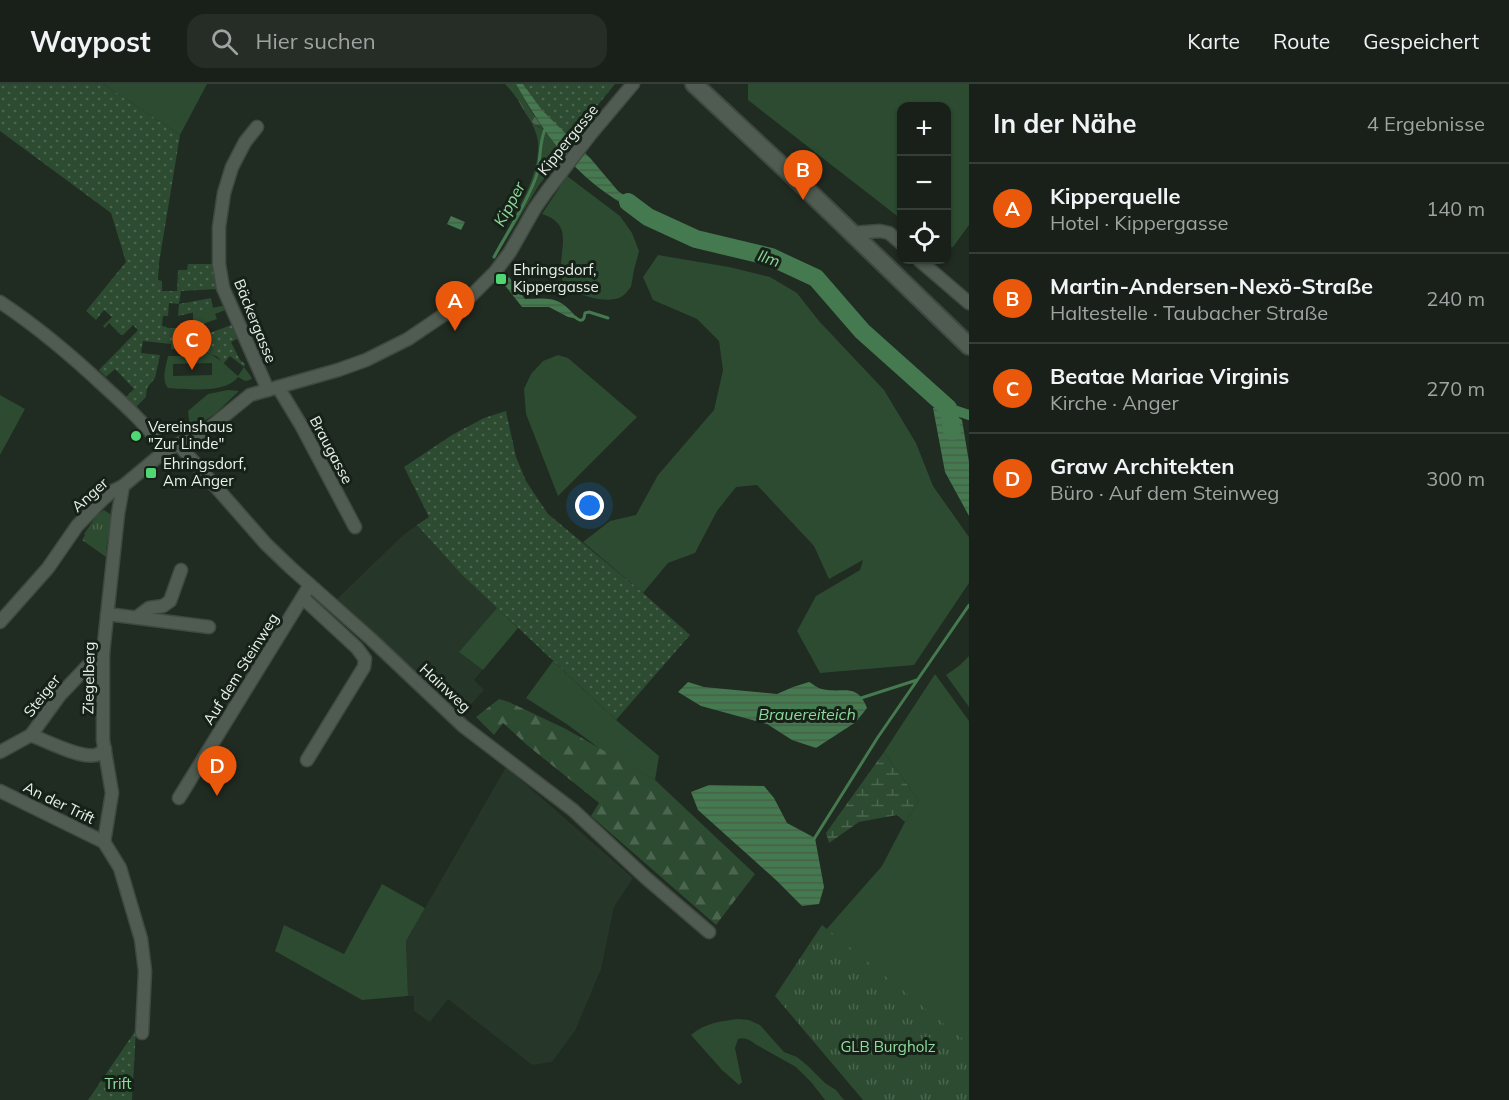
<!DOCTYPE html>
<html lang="de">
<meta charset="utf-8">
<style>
body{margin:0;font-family:Mulish,sans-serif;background:#252d26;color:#f1f3f6}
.controls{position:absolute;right:18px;top:18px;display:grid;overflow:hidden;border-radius:12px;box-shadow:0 2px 4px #0004}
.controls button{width:54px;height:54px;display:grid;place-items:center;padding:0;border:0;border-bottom:2px solid #363e38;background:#182019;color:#f1f3f6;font:30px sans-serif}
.you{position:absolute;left:590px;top:422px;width:21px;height:21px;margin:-15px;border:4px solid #fff;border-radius:50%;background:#1a73e8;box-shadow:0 0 0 9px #1a73e833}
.badge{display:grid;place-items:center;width:39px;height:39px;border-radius:50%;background:#ea580c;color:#fff;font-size:20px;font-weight:700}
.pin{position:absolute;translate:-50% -50px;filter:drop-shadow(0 2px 3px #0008)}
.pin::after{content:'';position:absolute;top:32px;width:21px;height:18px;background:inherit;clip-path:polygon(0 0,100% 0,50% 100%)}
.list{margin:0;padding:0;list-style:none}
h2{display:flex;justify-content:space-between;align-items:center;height:78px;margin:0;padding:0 24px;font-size:26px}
h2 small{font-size:20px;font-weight:400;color:#9fa3a2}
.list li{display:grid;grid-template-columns:39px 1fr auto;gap:18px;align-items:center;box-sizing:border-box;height:90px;padding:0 24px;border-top:2px solid #363e38}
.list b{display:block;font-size:22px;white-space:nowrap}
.list p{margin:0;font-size:20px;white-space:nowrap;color:#9fa3a2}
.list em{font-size:20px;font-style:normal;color:#9fa3a2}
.icon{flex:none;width:33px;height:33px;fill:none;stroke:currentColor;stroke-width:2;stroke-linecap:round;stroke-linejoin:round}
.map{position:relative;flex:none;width:969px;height:1016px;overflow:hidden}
header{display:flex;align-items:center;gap:36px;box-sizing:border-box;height:84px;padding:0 30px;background:#182019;border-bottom:2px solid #363e38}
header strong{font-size:28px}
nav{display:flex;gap:33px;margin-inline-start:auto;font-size:21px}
.search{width:420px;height:54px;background:#252d26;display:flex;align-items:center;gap:15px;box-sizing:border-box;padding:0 21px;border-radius:18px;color:#9fa3a2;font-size:22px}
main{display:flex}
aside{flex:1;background:#182019}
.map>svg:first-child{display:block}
.built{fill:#263628}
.grass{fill:#2c4b31;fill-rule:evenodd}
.forest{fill:url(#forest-firs)}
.wetland{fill:url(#wetland-marsh)}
.park{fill:url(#park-tufts)}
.garden{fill:url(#garden-dots)}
.water{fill:url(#water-rules)}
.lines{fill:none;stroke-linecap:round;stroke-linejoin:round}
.stream{stroke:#45794f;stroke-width:3}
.canal{stroke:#45794f;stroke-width:10}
.river{stroke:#45794f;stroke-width:18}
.street-casing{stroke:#3f4841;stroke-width:15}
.secondary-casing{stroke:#3f4841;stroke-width:20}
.street{stroke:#505c51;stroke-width:12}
.secondary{stroke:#505c51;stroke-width:16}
.poi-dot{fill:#51d674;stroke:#162118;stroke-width:2}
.labels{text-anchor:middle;stroke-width:6;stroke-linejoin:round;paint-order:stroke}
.street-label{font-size:15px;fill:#e9f1ea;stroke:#162118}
.poi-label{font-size:15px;fill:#e9f1ea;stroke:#162118;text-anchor:start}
.park-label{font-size:15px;fill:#91de9f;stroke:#162118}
.water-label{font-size:16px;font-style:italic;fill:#8dda9b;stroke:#162118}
</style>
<header>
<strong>Waypost</strong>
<div class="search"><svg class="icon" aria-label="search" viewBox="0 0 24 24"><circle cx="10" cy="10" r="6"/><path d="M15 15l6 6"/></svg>Hier suchen</div>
<nav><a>Karte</a><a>Route</a><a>Gespeichert</a></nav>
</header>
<main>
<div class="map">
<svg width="969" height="1016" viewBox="0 0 969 1016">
<defs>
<pattern id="forest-firs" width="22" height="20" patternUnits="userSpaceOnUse" patternTransform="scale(1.5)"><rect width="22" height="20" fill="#2c4b31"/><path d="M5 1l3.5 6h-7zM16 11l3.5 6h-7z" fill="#4b654f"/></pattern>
<pattern id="wetland-marsh" width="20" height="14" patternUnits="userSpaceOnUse" patternTransform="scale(1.5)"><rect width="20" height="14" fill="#2c4b31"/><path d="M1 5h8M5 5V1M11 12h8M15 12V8" fill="none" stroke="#4b654f"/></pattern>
<pattern id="park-tufts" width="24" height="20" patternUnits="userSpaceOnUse" patternTransform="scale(1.5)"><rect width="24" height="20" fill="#2c4b31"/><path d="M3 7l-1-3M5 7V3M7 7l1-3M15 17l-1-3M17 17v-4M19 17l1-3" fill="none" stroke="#4b654f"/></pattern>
<pattern id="garden-dots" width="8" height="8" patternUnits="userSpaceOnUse" patternTransform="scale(1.5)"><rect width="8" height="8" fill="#2c4b31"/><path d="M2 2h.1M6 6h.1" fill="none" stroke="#4b654f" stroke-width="1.8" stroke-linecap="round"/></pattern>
<pattern id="water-rules" width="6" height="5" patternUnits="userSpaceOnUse" patternTransform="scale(1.5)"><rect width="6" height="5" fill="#45794f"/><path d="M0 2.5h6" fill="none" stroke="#46604a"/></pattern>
</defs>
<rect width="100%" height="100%" fill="#202b21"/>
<g class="built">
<polygon points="417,441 461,490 518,544 474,596 484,606 464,628 334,518 402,452"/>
<polygon points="506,683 633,794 614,823 601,885 575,947 552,978 532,981 448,915 430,938 414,927 414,912 408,912 406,857"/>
</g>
<g class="grass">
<polygon points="103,0 207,0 180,51"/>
<polygon points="748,0 969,0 969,141 953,163 947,164 946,22 902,22 901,135 748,16"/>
<path d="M 528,32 L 538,43 L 544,45 L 564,70 L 539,101 L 495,174 L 493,172 C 509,141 541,94 538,58 C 537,49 532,40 528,32 Z"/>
<path d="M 567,92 L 620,132 L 632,149 L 639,167 L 634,186 L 631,203 C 628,206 625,211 621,213 C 606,221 565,210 561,192 C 560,188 561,183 561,179 C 563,155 569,139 542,130 Z"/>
<polygon points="658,171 729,183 770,193 797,209 819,237 884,306 916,359 933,402 969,453 969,499 914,581 820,589 797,547 816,512 860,486 863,476 829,495 814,462 757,401 736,403 717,427 695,469 668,479 643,509 583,458 610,437 636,431 658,391 714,326 723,286 719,257 697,235 653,216 643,193"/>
<polygon points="226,221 228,225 215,230 217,235 200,241 193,239 193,228"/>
<path d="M 206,268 C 220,274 226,282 238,292 L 244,283 L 252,294 L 250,296 L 245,297 L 238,293 C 225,310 188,305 168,304 C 161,295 166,282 168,272 L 195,272 ZM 212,279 L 212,291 L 173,292 L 173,280 Z"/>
<polygon points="558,271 568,274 637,333 558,412 526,330 524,305 531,290 543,277"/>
<polygon points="228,306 239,307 215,330 190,346 188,327 208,310"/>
<polygon points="0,311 25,325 0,371"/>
<polygon points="497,524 518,544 483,586 459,568"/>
<polygon points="969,572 969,623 946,591 960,581"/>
<polygon points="553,577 616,636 659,672 655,696 603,667 568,641 526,614"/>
<polygon points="935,590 969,637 969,964 824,848 882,782 905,738 919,717 884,668"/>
<polygon points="382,800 425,824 406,857 408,912 362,916 275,867 284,841 344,870"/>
<path d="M 738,935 L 749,936 L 760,941 L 784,968 L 797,973 L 808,982 L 825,999 L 836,1006 L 844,1016 L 825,1016 L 811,998 L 796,983 L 755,960 C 750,956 745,953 738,955 L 735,964 L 742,998 L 739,1001 L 722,986 L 691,951 C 704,939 722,937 738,935 Z"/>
</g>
<g class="forest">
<path d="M 505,0 L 516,0 L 533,30 L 544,45 C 530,41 525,28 518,16 C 514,10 510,5 505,0 Z"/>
<polygon points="499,615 509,618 566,645 655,696 755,790 716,841 591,732 599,719 527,661 503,639 494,651 476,633"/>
</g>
<polygon class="wetland" points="884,668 919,717 905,738 897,731 859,738 829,759 826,749"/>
<g class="park">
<polygon points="104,426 110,430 112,434 106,465 107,465 106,473 82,456 85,451 84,450 97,431"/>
<polygon points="822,841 969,960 969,1016 863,1016 775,912"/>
</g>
<g class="garden">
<polygon points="0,0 103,0 180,51 159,179 158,196 162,197 162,207 177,207 178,186 187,186 188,180 213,180 217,205 181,207 179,220 211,214 213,224 178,232 179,220 169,219 168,232 163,232 162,242 167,243 167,244 177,244 204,251 234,240 239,254 231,258 240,276 245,280 244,283 230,272 223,280 218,273 206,268 195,272 188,272 188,266 171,265 171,260 143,257 141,269 160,271 155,294 147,304 146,313 136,323 126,313 134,305 115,285 106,293 99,286 138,246 133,241 123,251 121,251 109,239 105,244 103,242 112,233 104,226 96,236 86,227 126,178 111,129 0,47"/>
<polygon points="523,0 615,0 570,55 542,26"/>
<polygon points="506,327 516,373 526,397 548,430 643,509 690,551 616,636 461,490 417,441 429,433 404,383 452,351 484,334"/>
<polygon points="136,946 132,1016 88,1016"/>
</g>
<g class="water">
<path d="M 516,0 L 523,0 L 542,26 L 591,75 L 618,107 L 641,123 L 648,133 C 584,104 549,59 516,0 Z"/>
<polygon points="451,132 465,138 461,146 447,140"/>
<path d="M 509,193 L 525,215 C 552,214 559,212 578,235 L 568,233 L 549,223 L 522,223 L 503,199 Z"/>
<polygon points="933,324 948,324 962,336 969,378 969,432 945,388"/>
<path d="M 688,598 L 704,603 L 777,610 L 793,603 L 809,598 C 813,600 817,604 822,605 C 843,610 857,598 867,624 L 856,638 L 816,664 L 792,656 L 767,640 L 701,622 L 678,608 Z"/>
<polygon points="709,701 764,702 774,714 787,739 815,754 824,803 819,820 802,822 776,796 698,726 691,708"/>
</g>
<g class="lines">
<g class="stream">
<path d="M 494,173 C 508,147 526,121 536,93 C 542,76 538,59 546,43"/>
<path d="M 575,233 C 578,236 582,238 584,234 L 585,229 L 589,228 L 608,234"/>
<polyline points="861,614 917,596"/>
<polyline points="814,755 878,653 969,521"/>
</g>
<polyline class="canal" points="948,324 969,331"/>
<polyline class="river" points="628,118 648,133 696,155 771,173 816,194 862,247 948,324 952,347"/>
<g class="street-casing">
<g id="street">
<polyline points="257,43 245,58 232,83 224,109 219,143 219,180 223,204 268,306"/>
<polyline points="852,149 880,147 889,149 902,160"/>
<polyline points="919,176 969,219"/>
<path d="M 0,218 C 38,243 72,272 105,303 C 126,322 149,343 165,367"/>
<polyline points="278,303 301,341 355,443"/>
<polyline points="179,361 266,460 291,484 371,555 463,642 573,726 646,794 709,848"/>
<polyline points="303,514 357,564 365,575 364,583 307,676"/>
<polyline points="107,530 209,543"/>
<polyline points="137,533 149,524 163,522 170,517 181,486"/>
<polyline points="0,538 48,484 77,442 101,417 111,408 123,402 165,367 207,346 250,311 338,286 366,276 408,255 470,213 495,188 510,168 535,124 547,107 590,51 633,0"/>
<path d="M 31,651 C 46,657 81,675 96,671 C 100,670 102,667 105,665"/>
<polyline points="0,668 31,651 60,611 96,573 103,569"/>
<polyline points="0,707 104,758"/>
<polyline points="179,714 310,501"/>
<polyline points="104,758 112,709 103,656 103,569 118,430 123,402"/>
<polyline points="104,758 120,784 141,855 145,887 142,949"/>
</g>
</g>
<g class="secondary-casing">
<polyline id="secondary" points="694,0 796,95 969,262"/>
</g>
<use href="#street" class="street"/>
<use href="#secondary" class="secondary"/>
</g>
<g class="poi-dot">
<rect x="495" y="189" width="12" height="12" rx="3"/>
<circle cx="136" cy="352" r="6"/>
<rect x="145" y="383" width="12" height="12" rx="3"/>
</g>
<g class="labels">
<g class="street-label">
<text transform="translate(568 56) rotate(-51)" y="5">Kippergasse</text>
<text transform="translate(255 237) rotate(68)" y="5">Bäckergasse</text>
<text transform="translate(331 366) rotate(62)" y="5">Braugasse</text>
<text transform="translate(90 411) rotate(-42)" y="5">Anger</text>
<text transform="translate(241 585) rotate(-58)" y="5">Auf dem Steinweg</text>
<text transform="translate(89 594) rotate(-89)" y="5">Ziegelberg</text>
<text transform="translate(445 604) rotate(43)" y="5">Hainweg</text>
<text transform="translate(42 612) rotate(-52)" y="5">Steiger</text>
<text transform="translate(59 719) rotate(26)" y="5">An der Trift</text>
</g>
<g class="poi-label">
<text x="513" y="191">Ehringsdorf,<tspan x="513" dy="17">Kippergasse</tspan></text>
<text x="148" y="348">Vereinshaus<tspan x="148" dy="17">"Zur Linde"</tspan></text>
<text x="163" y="385">Ehringsdorf,<tspan x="163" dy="17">Am Anger</tspan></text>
</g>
<g class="park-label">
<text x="888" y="968">GLB Burgholz</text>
<text x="118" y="1005">Trift</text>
</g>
<g class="water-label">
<text transform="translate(509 120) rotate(-62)" y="6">Kipper</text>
<text transform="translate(769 174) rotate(19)" y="6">Ilm</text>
<text x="807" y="636">Brauereiteich</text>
</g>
</g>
</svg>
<div class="controls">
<button>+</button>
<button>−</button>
<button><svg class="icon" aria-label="locate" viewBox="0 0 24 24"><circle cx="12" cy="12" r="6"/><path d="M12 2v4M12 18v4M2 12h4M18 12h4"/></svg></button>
</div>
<div class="you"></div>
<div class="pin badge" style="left:455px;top:247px">A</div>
<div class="pin badge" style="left:803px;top:116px">B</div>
<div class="pin badge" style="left:192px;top:286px">C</div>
<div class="pin badge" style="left:217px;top:712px">D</div>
</div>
<aside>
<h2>In der Nähe<small>4 Ergebnisse</small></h2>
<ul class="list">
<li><span class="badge">A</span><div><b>Kipperquelle</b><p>Hotel · Kippergasse</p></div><em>140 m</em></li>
<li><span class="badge">B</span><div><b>Martin-Andersen-Nexö-Straße</b><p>Haltestelle · Taubacher Straße</p></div><em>240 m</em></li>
<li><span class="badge">C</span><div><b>Beatae Mariae Virginis</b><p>Kirche · Anger</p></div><em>270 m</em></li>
<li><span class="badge">D</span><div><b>Graw Architekten</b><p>Büro · Auf dem Steinweg</p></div><em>300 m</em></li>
</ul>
</aside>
</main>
